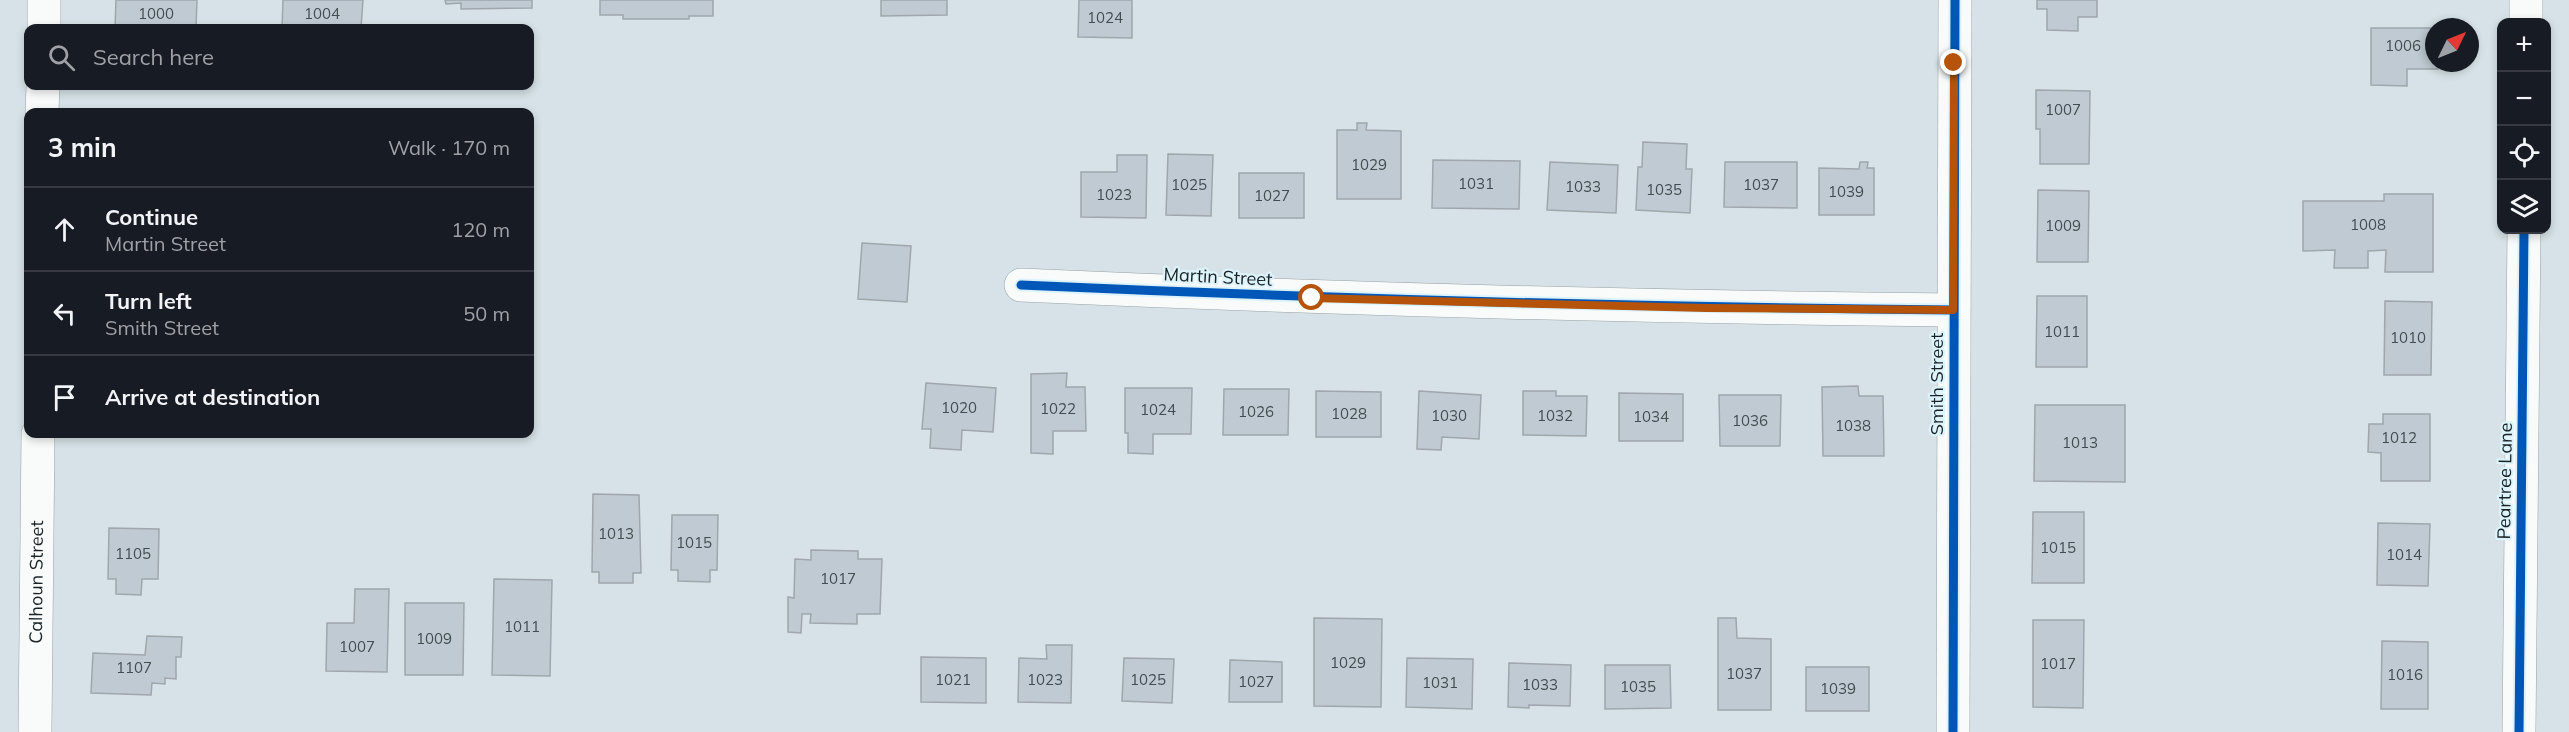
<!DOCTYPE html>
<meta charset="utf-8">
<style>
body{margin:0;font-family:Mulish,sans-serif;background:#242831;color:#f1f3f6}
.controls{position:absolute;right:18px;top:18px;display:grid;overflow:hidden;border-radius:12px;box-shadow:0 3px 9px #0003}
.controls button{width:54px;height:54px;display:grid;place-items:center;padding:0;border:0;border-bottom:2px solid #363941;background:#171b24;color:#f1f3f6;font:30px sans-serif}
.compass{position:absolute;left:2425px;top:18px;width:54px;height:54px;border-radius:50%;background:#171b24;box-shadow:0 3px 9px #0003;rotate:47deg}
.stop{position:absolute;width:18px;height:18px;margin:-14px;border:4px solid #b45309;border-radius:50%;background:#fff}
.stop.end{background:#b45309;border-color:#fff;box-shadow:0 2px 6px #0008}
.list{margin:0;padding:0;list-style:none}
h2{display:flex;justify-content:space-between;align-items:center;height:78px;margin:0;padding:0 24px;font-size:26px}
h2 small{font-size:20px;font-weight:400;color:#9ea1a6}
.list li{display:grid;grid-template-columns:39px 1fr auto;gap:18px;align-items:center;box-sizing:border-box;height:84px;padding:0 24px;border-top:2px solid #363941}
.list b{display:block;font-size:22px;white-space:nowrap}
.list p{margin:0;font-size:20px;white-space:nowrap;color:#9ea1a6}
.list em{font-size:20px;font-style:normal;color:#9ea1a6}
.icon{flex:none;width:33px;height:33px;fill:none;stroke:currentColor;stroke-width:2;stroke-linecap:round;stroke-linejoin:round}
.map{position:relative;flex:none;width:2569px;height:732px;overflow:hidden}
.search{position:absolute;background:#171b24;box-shadow:0 3px 9px #0003;left:24px;top:24px;width:510px;height:66px;display:flex;align-items:center;gap:15px;box-sizing:border-box;padding:0 21px;border-radius:12px;color:#9ea1a6;font-size:22px}
.panel{position:absolute;background:#171b24;box-shadow:0 3px 9px #0003;left:24px;top:108px;width:510px;height:330px;border-radius:12px}
.map>svg:first-child{display:block}
.building{fill:#bfcad2;stroke:#9fa7ac;stroke-width:1.5}
.lines{fill:none;stroke-linecap:round;stroke-linejoin:round}
.minor-casing{stroke:#98a1a5;stroke-width:34}
.minor{stroke:#f9fbfb;stroke-width:33}
.cycleway-casing{stroke:#dcf3fb;stroke-width:13}
.cycleway{stroke:#0057b8;stroke-width:9}
.route{stroke:#b45309;stroke-width:8}
.labels{text-anchor:middle;stroke-width:4.5;stroke-linejoin:round;paint-order:stroke}
.number-label{font-size:15px;fill:#434c50}
.street-label{font-size:18px;fill:#1a2225;stroke:#dcf3fb}
</style>
<div class="map">
<svg width="2569" height="732" viewBox="0 0 2569 732">
<rect width="100%" height="100%" fill="#d6e2e7"/>
<g class="building">
<polygon points="116,0 197,0 196,28 115,28"/>
<polygon points="283,0 363,0 361,28 282,28"/>
<polygon points="445,0 532,0 532,8 461,9 461,3 446,4"/>
<polygon points="600,0 713,0 713,16 689,16 689,19 623,19 623,15 600,15"/>
<polygon points="881,0 947,0 947,15 881,16"/>
<polygon points="1079,0 1132,0 1132,38 1078,37"/>
<polygon points="2037,0 2097,0 2097,17 2078,17 2078,31 2047,30 2047,9 2037,9"/>
<polygon points="2371,28 2434,28 2434,63 2438,63 2438,69 2407,69 2407,86 2371,85"/>
<polygon points="2036,90 2090,91 2089,164 2040,164 2040,129 2036,129"/>
<polygon points="1357,123 1367,123 1366,130 1401,131 1401,199 1337,199 1337,130 1357,130"/>
<polygon points="1643,142 1687,144 1686,169 1692,169 1690,213 1636,210 1638,167 1642,167"/>
<polygon points="1168,154 1213,155 1211,216 1166,215"/>
<polygon points="1117,155 1147,155 1146,218 1081,217 1081,172 1117,172"/>
<polygon points="1433,160 1520,161 1519,209 1432,208"/>
<polygon points="1550,162 1618,165 1616,213 1547,210"/>
<polygon points="1725,162 1797,162 1797,208 1724,207"/>
<polygon points="1860,162 1868,162 1867,168 1874,168 1874,215 1819,215 1819,168 1859,169"/>
<rect x="1239" y="173" width="65" height="45"/>
<polygon points="2038,190 2089,191 2088,262 2037,262"/>
<polygon points="2384,194 2433,194 2433,272 2385,272 2386,250 2368,251 2368,268 2334,268 2335,250 2303,251 2303,201 2384,201"/>
<polygon points="862,243 911,246 907,302 858,299"/>
<polygon points="2037,296 2087,296 2087,367 2036,367"/>
<polygon points="2385,301 2432,302 2431,375 2384,375"/>
<polygon points="1067,373 1066,387 1085,387 1086,431 1053,431 1053,454 1031,453 1031,374"/>
<polygon points="926,383 996,388 993,432 962,430 961,450 930,448 931,429 922,429"/>
<polygon points="1858,386 1859,396 1883,396 1884,456 1823,456 1822,387"/>
<polygon points="1125,388 1192,388 1191,434 1153,434 1153,454 1128,453 1128,433 1125,433"/>
<polygon points="1224,389 1289,389 1288,435 1223,435"/>
<polygon points="1316,391 1381,392 1381,437 1316,437"/>
<polygon points="1419,391 1481,395 1479,439 1442,437 1441,450 1417,449"/>
<polygon points="1523,391 1556,391 1556,396 1587,396 1586,436 1523,435"/>
<polygon points="1619,393 1683,394 1683,441 1619,441"/>
<polygon points="1719,395 1781,395 1780,446 1720,446"/>
<polygon points="2035,405 2125,405 2125,482 2034,481"/>
<polygon points="2383,414 2430,414 2430,481 2381,481 2381,453 2368,452 2369,424 2383,424"/>
<polygon points="593,494 639,495 641,573 633,573 633,583 599,583 599,572 592,572"/>
<polygon points="2033,512 2084,512 2084,583 2032,583"/>
<polygon points="672,515 718,515 717,570 710,570 710,582 678,581 678,570 671,570"/>
<polygon points="2378,523 2430,524 2428,586 2377,585"/>
<polygon points="109,528 159,529 158,579 142,579 141,595 116,594 116,579 108,579"/>
<polygon points="811,550 858,551 858,559 882,559 880,614 857,614 857,624 810,623 811,614 802,614 801,633 788,632 788,597 794,598 795,559 811,560"/>
<polygon points="494,579 552,580 550,676 492,675"/>
<polygon points="355,589 389,589 387,672 326,671 327,623 354,623"/>
<polygon points="405,603 464,603 463,675 405,675"/>
<polygon points="1314,618 1382,619 1381,707 1314,706"/>
<polygon points="1718,618 1736,618 1737,638 1771,639 1771,710 1718,710"/>
<polygon points="2033,620 2084,620 2083,708 2033,707"/>
<polygon points="147,636 182,637 181,657 176,657 176,679 165,678 165,684 152,683 151,695 91,693 93,653 145,655"/>
<polygon points="2382,641 2428,642 2428,709 2381,709"/>
<polygon points="1046,645 1072,645 1071,703 1018,702 1019,658 1047,659"/>
<polygon points="921,657 986,658 986,703 921,702"/>
<polygon points="1124,658 1174,659 1172,703 1122,701"/>
<polygon points="1407,658 1473,659 1472,709 1406,707"/>
<polygon points="1230,660 1282,662 1282,702 1229,702"/>
<polygon points="1509,663 1571,665 1570,706 1529,705 1529,708 1508,707"/>
<polygon points="1605,665 1670,665 1671,708 1605,709"/>
<rect x="1806" y="667" width="63" height="44"/>
</g>
<g class="lines">
<g class="minor-casing">
<g id="minor">
<polyline points="2526,22 2526,0"/>
<polyline points="44,28 44,0"/>
<polyline points="42,112 43,86"/>
<path d="M 1021,285 C 1331,299 1642,307 1953,310"/>
<path id="s1" d="M 35,732 L 38,434"/>
<polyline points="1953,732 1955,0"/>
<polyline points="2519,732 2524,230"/>
</g>
</g>
<use href="#minor" class="minor"/>
<g class="cycleway-casing">
<g id="cycleway">
<path d="M 1021,285 C 1331,299 1642,307 1953,310"/>
<polyline points="1953,732 1955,0"/>
<polyline points="2519,732 2524,230"/>
</g>
</g>
<use href="#cycleway" class="cycleway"/>
</g>
<g class="lines">
<polyline class="route" points="1312,298 1706,308 1953,310 1954,63"/>
</g>
<g class="labels">
<g class="number-label">
<text x="156" y="19">1000</text>
<text x="322" y="19">1004</text>
<text x="1105" y="23">1024</text>
<text x="2403" y="51">1006</text>
<text x="2063" y="115">1007</text>
<text x="1369" y="170">1029</text>
<text x="1476" y="189">1031</text>
<text x="1189" y="190">1025</text>
<text x="1761" y="190">1037</text>
<text x="1583" y="192">1033</text>
<text x="1664" y="195">1035</text>
<text x="1846" y="197">1039</text>
<text x="1114" y="200">1023</text>
<text x="1272" y="201">1027</text>
<text x="2368" y="230">1008</text>
<text x="2063" y="231">1009</text>
<text x="2062" y="337">1011</text>
<text x="2408" y="343">1010</text>
<text x="959" y="413">1020</text>
<text x="1058" y="414">1022</text>
<text x="1158" y="415">1024</text>
<text x="1256" y="417">1026</text>
<text x="1349" y="419">1028</text>
<text x="1449" y="421">1030</text>
<text x="1555" y="421">1032</text>
<text x="1651" y="422">1034</text>
<text x="1750" y="426">1036</text>
<text x="1853" y="431">1038</text>
<text x="2399" y="443">1012</text>
<text x="2080" y="448">1013</text>
<text x="616" y="539">1013</text>
<text x="694" y="548">1015</text>
<text x="2058" y="553">1015</text>
<text x="133" y="559">1105</text>
<text x="2404" y="560">1014</text>
<text x="838" y="584">1017</text>
<text x="522" y="632">1011</text>
<text x="434" y="644">1009</text>
<text x="357" y="652">1007</text>
<text x="1348" y="668">1029</text>
<text x="2058" y="669">1017</text>
<text x="134" y="673">1107</text>
<text x="1744" y="679">1037</text>
<text x="2405" y="680">1016</text>
<text x="953" y="685">1021</text>
<text x="1045" y="685">1023</text>
<text x="1148" y="685">1025</text>
<text x="1256" y="687">1027</text>
<text x="1440" y="688">1031</text>
<text x="1540" y="690">1033</text>
<text x="1638" y="692">1035</text>
<text x="1838" y="694">1039</text>
</g>
<g class="street-label">
<text transform="translate(1218 277) rotate(3)" y="6">Martin Street</text>
<text transform="translate(1937 384) rotate(-90)" y="6">Smith Street</text>
<text transform="translate(2505 481) rotate(-89)" y="6">Peartree Lane</text>
<text dy="6" stroke="none"><textPath href="#s1" startOffset="150">Calhoun Street</textPath></text>
</g>
</g>
</svg>
<div class="controls">
<button>+</button>
<button>−</button>
<button><svg class="icon" aria-label="locate" viewBox="0 0 24 24"><circle cx="12" cy="12" r="6"/><path d="M12 2v4M12 18v4M2 12h4M18 12h4"/></svg></button>
<button><svg class="icon" aria-label="layers" viewBox="0 0 24 24"><path d="M12 4l9 5-9 5-9-5zM3 14l9 5 9-5"/></svg></button>
</div>
<svg class="compass" viewBox="-18 -18 36 36"><path d="M0-13l5 13h-10z" fill="#e53935"/><path d="M0 13l5-13h-10z" fill="#9ea1a6"/></svg>
<div class="stop" style="left:1312px;top:298px"></div>
<div class="stop end" style="left:1954px;top:63px"></div>
<div class="search"><svg class="icon" aria-label="search" viewBox="0 0 24 24"><circle cx="10" cy="10" r="6"/><path d="M15 15l6 6"/></svg>Search here</div>
<section class="panel">
<h2>3 min<small>Walk · 170 m</small></h2>
<ul class="list">
<li><svg class="icon" aria-label="ahead" viewBox="0 0 24 24"><path d="M12 20V5M6 11l6-6 6 6"/></svg><div><b>Continue</b><p>Martin Street</p></div><em>120 m</em></li>
<li><svg class="icon" aria-label="left" viewBox="0 0 24 24"><path d="M17 20v-9H6M10 6l-5 5 5 5"/></svg><div><b>Turn left</b><p>Smith Street</p></div><em>50 m</em></li>
<li><svg class="icon" aria-label="arrive" viewBox="0 0 24 24"><path d="M6 21V4h12l-3 4 3 4H6"/></svg><div><b>Arrive at destination</b></div></li>
</ul>
</section>
</div>
